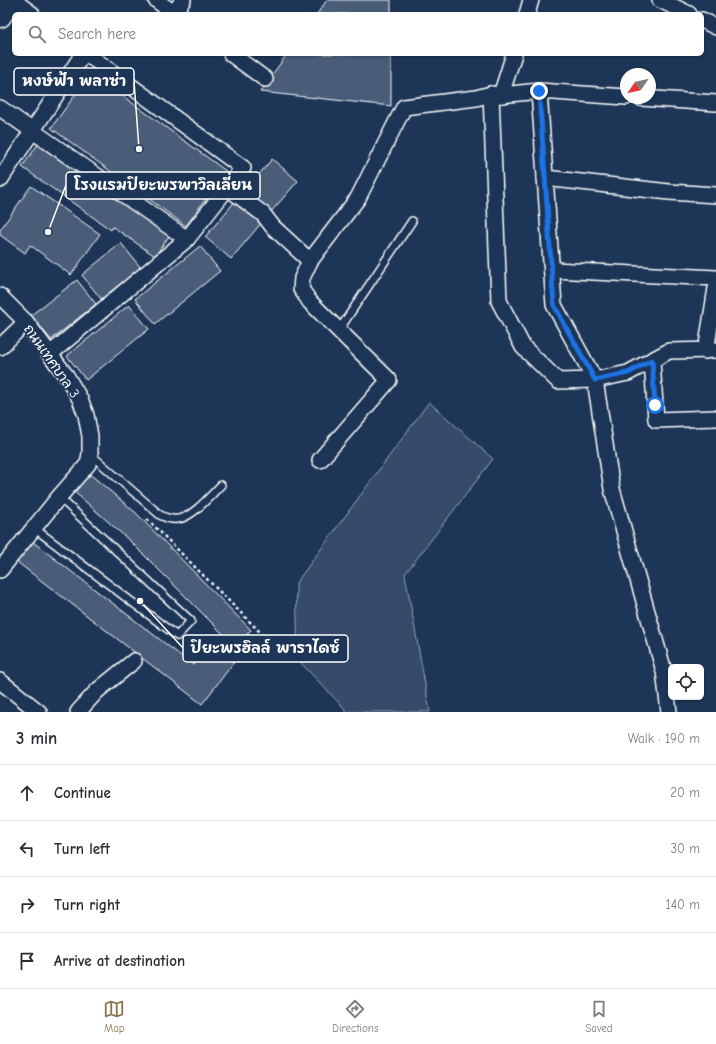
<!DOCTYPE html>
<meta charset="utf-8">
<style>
body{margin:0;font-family:"Comic Neue","Playpen Sans Thai",sans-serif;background:#f2f2f3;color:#2b2b33}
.controls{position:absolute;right:12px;bottom:12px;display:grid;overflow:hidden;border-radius:6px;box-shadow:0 1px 3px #0004}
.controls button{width:36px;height:36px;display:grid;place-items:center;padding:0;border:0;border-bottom:1px solid #e1e1e2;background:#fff;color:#2b2b33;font:20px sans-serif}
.compass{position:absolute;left:620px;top:68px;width:36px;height:36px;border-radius:50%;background:#fff;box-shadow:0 1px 3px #0004;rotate:236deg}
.stop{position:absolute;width:12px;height:12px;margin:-9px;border:3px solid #1a73e8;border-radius:50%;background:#fff}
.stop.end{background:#1a73e8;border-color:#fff;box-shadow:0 1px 4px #0008}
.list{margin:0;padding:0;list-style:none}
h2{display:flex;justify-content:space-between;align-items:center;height:52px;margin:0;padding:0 16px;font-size:17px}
h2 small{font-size:13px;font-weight:400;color:#7c7c81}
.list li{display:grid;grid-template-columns:26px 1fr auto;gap:12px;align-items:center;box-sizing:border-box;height:56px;padding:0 16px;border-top:1px solid #e1e1e2}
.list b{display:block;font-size:15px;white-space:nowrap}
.list em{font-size:13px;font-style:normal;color:#7c7c81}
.icon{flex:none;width:22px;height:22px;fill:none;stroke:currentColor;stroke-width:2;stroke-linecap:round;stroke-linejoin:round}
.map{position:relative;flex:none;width:716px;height:712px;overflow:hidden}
.search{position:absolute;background:#fff;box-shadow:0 1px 3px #0004;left:12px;right:12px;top:12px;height:44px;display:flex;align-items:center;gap:10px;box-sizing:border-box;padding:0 14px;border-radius:6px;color:#7c7c81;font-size:15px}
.sheet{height:276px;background:#fff}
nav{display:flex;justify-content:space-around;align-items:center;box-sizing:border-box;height:56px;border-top:1px solid #e1e1e2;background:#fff;font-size:11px;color:#7c7c81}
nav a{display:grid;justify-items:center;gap:2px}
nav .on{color:#8a764a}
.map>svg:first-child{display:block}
.green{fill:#364b69;stroke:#9aa5b4}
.building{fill:#4a5d79;stroke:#fff}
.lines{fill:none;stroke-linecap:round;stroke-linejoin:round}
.service-casing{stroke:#fff;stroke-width:10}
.minor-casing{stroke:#fff;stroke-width:18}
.primary-casing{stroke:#fff;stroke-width:25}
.path{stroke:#fff;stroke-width:2.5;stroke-dasharray:3 3;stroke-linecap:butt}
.service{stroke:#1d3557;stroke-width:7}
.minor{stroke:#1d3557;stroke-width:15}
.primary{stroke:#1d3557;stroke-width:22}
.route{stroke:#1a73e8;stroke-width:5}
.labels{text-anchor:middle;stroke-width:3.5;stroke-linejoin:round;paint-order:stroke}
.street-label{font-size:14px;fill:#fff;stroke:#1d3557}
.leader{fill:none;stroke:#fff;stroke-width:1.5}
.callout-dot{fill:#fff;stroke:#1d3557;stroke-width:1.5}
.callout{fill:#1d3557;stroke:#fff;stroke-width:1.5}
.callout-label{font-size:15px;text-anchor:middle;font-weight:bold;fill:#fff}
</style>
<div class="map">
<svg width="716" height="712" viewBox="0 0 716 712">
<rect width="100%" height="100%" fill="#1d3557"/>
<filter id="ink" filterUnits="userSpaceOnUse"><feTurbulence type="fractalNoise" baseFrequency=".025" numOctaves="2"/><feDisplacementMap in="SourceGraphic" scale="8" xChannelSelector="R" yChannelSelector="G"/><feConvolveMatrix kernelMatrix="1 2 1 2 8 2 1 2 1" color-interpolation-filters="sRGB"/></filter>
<g filter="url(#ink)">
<polygon class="green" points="429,402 493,459 405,574 430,712 345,712 345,709 298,660 296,583"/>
<g class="building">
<polygon points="327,0 391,0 391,14 317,14"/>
<polygon points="287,54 391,54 391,106 260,92"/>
<polygon points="91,73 226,171 186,226 51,128"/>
<polygon points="41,140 172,232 155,256 113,227 111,230 22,167"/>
<polygon points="272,159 298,181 270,213 245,191"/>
<polygon points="31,186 100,234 71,275 30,245 25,253 0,235 0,230"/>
<polygon points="237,199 263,221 231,259 205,237"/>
<polygon points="121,243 141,268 101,299 82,275"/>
<polygon points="200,246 220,271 155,324 135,299"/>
<polygon points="77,280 96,304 51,340 31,315"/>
<polygon points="129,305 149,329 86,380 67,356"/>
<polygon points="85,470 135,512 251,630 235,646 130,541 71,489"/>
<polygon points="33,542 193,665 216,634 241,653 202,704 17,562"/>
</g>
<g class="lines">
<g class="service-casing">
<g id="service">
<polyline points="339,330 412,221"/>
<path d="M 90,454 L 160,515 C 166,518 172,520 178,519 C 192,518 211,495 221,485"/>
<polyline points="34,528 177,636 191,621 59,497"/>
</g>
</g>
<g class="minor-casing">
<g id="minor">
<polyline points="13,0 32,14"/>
<polyline points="156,0 175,14"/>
<polyline points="660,0 689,14"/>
<polyline points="174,13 183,0"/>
<polyline points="527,14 531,0"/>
<polyline points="702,20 716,27"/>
<polyline points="231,54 265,79"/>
<polyline points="539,91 554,305 595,380 612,489 664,671 669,712"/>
<polyline points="491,94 499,301 523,347 558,381 595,380 628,373 669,351 716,350"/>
<polyline points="501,95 514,54"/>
<polyline points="641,98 716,103"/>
<polyline points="0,108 187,239"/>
<polyline points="545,178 669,192 716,195"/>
<polyline points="0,180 83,54"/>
<polyline points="228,188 263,214 273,227 310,261"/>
<polyline points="553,270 716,278"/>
<polyline points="0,296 26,322 67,377 80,399 86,415 90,436 90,454 88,464 59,497 0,570"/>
<polyline points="0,347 26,322"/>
<polyline points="706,351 716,288"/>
<polyline points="50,354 187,239 243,168 87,54"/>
<polyline points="652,360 656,420 716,418"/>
<polyline points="320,460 389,380 310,302 301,289 302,278 310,261 358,198 404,107 476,98 491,94 501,95 539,91 626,97"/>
<polyline points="0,681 39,712"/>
<polyline points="78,712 97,691 134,661"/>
</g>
</g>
<g class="primary-casing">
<polyline id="primary" points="0,16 11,0"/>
</g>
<polyline class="path" points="147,519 262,634"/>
<use href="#service" class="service"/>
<use href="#minor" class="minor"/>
<use href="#primary" class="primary"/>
</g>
</g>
<g class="lines" filter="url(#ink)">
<polyline class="route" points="539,91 554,305 595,380 628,373 652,360 655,405"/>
</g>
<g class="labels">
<g class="street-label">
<text transform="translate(52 361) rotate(55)" y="5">ถนนเทศบาล 3</text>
</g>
</g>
<path class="leader" d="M139 149L134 81M48 232L66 185M140 601L183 648"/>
<g class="callout-dot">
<circle cx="139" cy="149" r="4"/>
<circle cx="48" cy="232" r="4"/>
<circle cx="140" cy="601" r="4"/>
</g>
<g class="callout">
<rect x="14" y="68" width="120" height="27" rx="4"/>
<rect x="66" y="172" width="194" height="27" rx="4"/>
<rect x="183" y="635" width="165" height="27" rx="4"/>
</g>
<g class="callout-label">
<text x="74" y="86">หงษ์ฟ้า พลาซ่า</text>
<text x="163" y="190">โรงแรมปิยะพรพาวิลเลี่ยน</text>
<text x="265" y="653">ปิยะพรฮิลล์ พาราไดซ์</text>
</g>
</svg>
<div class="controls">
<button><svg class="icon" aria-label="locate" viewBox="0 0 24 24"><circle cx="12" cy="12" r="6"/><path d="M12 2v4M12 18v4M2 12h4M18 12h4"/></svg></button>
</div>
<svg class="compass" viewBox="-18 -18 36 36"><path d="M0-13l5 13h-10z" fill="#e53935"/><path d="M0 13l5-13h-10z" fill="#7c7c81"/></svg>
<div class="stop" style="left:655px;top:405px"></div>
<div class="stop end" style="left:539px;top:91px"></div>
<div class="search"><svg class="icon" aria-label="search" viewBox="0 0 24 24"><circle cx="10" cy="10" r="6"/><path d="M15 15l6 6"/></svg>Search here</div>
</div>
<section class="sheet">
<h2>3 min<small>Walk · 190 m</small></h2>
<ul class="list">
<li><svg class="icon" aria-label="ahead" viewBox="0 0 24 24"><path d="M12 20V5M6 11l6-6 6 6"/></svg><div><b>Continue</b></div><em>20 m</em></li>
<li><svg class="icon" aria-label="left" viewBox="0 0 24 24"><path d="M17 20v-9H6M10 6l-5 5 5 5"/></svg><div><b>Turn left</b></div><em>30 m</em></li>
<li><svg class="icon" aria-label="right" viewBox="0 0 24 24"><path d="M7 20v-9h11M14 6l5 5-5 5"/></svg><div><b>Turn right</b></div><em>140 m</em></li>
<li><svg class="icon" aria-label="arrive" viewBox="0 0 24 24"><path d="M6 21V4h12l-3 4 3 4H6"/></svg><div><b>Arrive at destination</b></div></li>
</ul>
</section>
<nav>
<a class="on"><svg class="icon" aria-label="map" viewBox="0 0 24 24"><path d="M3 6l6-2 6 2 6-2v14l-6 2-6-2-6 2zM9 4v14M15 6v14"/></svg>Map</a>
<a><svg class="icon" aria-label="directions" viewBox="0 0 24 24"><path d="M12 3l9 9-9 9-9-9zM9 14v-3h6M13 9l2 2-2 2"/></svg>Directions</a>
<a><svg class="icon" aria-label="saved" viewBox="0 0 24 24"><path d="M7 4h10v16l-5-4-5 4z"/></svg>Saved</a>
</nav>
